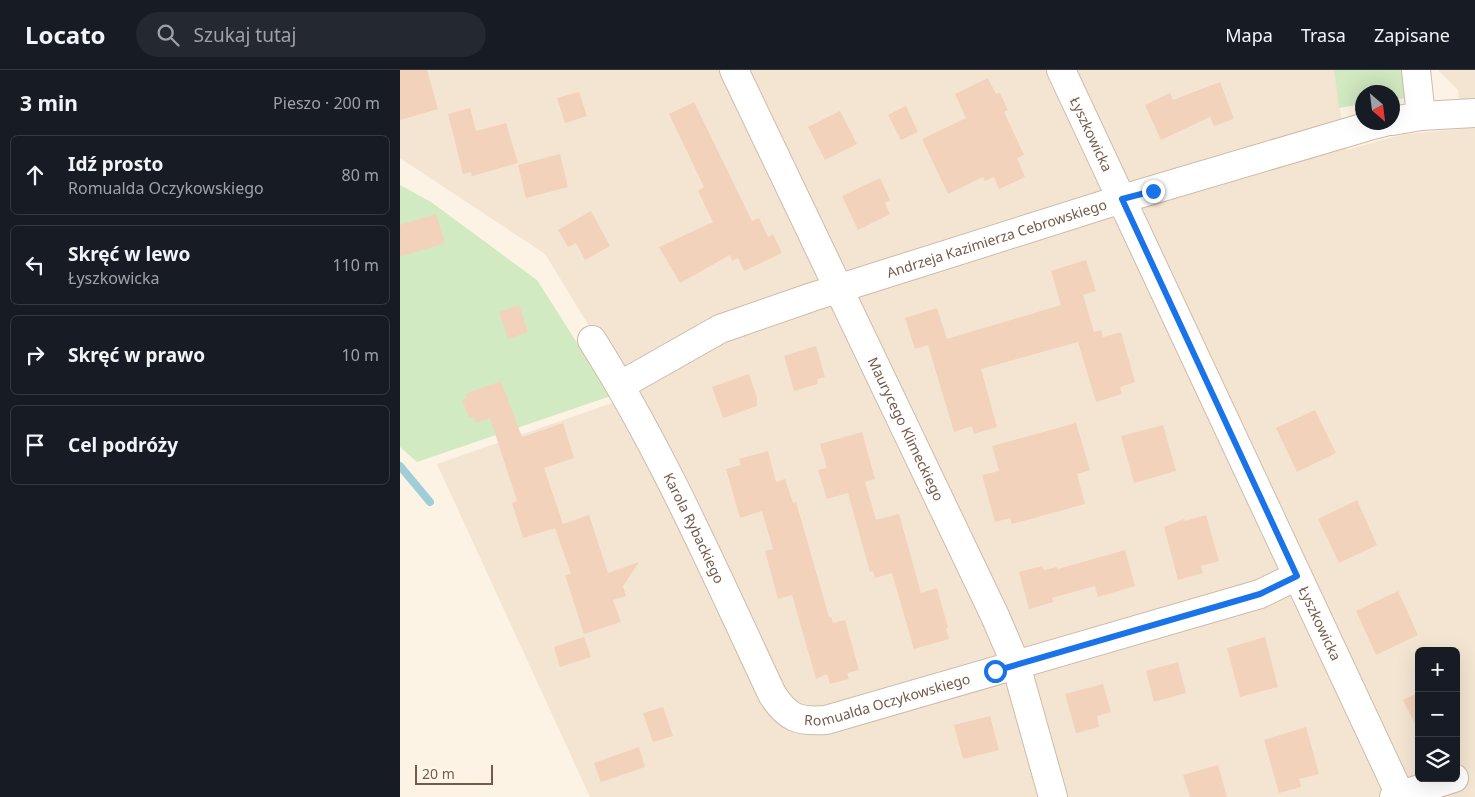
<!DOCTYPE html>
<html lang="pl">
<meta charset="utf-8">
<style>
body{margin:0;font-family:"Noto Sans",sans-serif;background:#242831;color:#f1f3f6}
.controls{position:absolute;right:15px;bottom:15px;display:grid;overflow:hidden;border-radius:8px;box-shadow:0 5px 20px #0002}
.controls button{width:45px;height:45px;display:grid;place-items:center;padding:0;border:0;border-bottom:1px solid #363941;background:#171b24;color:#f1f3f6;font:25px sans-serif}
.compass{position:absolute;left:955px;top:15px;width:45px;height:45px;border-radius:50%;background:#171b24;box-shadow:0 5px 20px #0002;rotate:152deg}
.scale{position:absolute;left:15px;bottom:12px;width:78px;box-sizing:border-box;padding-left:5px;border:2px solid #755a49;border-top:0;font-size:14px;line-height:18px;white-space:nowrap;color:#755a49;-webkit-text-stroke:4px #fff7ea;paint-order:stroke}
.stop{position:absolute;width:15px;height:15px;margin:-11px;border:4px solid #1a73e8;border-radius:50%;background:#fff}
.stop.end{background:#1a73e8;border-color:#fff;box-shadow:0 1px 5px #0008}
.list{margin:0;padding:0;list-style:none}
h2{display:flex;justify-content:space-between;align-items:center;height:65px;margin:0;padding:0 20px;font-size:21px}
h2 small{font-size:16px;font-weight:400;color:#9ea1a6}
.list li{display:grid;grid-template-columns:32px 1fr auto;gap:15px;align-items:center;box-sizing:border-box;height:80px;margin:0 10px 10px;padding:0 10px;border:1px solid #363941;border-radius:8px}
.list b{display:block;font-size:19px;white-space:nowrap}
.list p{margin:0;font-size:16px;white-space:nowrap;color:#9ea1a6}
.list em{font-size:16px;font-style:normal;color:#9ea1a6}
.icon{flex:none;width:28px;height:28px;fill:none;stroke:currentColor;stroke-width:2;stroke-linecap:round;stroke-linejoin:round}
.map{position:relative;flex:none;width:1075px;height:727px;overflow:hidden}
header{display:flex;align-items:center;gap:30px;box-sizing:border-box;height:70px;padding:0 25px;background:#171b24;border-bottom:1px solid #363941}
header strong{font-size:24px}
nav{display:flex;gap:28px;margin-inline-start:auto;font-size:18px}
.search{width:350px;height:45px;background:#242831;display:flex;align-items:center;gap:12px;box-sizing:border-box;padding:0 18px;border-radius:28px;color:#9ea1a6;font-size:19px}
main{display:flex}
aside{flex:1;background:#171b24}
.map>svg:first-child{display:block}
.residential{fill:#f4e5d2;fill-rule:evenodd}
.green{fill:#d2eac2}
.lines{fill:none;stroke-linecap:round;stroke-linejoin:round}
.stream{stroke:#9fced8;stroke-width:8}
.building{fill:#f2d2bb}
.minor-casing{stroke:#cebbaa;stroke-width:30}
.minor{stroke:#fff;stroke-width:28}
.route{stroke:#1a73e8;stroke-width:6}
.labels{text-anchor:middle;stroke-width:4;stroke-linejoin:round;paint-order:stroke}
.street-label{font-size:14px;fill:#755a49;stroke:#fff7ea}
</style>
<header>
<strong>Locato</strong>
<div class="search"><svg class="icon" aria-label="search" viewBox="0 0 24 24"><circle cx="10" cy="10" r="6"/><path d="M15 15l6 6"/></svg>Szukaj tutaj</div>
<nav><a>Mapa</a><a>Trasa</a><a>Zapisane</a></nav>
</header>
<main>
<aside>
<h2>3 min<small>Pieszo · 200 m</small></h2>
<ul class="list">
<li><svg class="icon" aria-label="ahead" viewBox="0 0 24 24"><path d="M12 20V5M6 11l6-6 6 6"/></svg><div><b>Idź prosto</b><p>Romualda Oczykowskiego</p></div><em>80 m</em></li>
<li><svg class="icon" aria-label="left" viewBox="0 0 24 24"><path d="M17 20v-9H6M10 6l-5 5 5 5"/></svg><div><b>Skręć w lewo</b><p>Łyszkowicka</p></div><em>110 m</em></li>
<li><svg class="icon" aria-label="right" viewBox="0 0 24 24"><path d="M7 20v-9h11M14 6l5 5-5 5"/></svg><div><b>Skręć w prawo</b></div><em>10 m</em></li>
<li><svg class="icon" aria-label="arrive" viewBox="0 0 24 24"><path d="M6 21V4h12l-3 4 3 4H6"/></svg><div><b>Cel podróży</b></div></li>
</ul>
</aside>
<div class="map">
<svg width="1075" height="727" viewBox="0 0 1075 727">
<rect width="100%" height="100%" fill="#fcf3e4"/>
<path class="residential" d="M 0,0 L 934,0 L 946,80 L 1005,64 L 1062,59 L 1058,20 L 1038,0 L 1075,0 L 1075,727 L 190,727 L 37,394 L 232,326 L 145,184 L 0,88 ZM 1019,581 L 1056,581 L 1056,708 L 1019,708 Z"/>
<g class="green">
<polygon points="934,0 1018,0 1020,26 993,30 992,22 962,22 962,34 939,38"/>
<polygon points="0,115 31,132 137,210 211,326 17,392 0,377"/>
</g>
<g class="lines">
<polyline class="stream" points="0,396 30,432"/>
</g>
<g class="building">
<polygon points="0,0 27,0 38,39 0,50"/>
<polygon points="588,8 596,24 600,23 608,40 604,42 624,85 617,88 625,107 599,119 594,107 585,111 583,107 548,124 522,69 566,48 555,24"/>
<polygon points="820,12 834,49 814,56 810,47 761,70 745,35 770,23 773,30"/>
<polygon points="179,22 187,46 165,53 157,28"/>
<polygon points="294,32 352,151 359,148 368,167 373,164 382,183 344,201 338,188 332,191 330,185 280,213 259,177 313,152 298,121 304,117 269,44"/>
<polygon points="506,36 518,62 501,70 488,45"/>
<polygon points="70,38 76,61 106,53 118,93 72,106 71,102 63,104 48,44"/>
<polygon points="440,41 457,74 425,90 408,57"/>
<polygon points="160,84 168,117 126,128 118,95"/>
<polygon points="480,108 490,130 485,133 490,144 458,160 442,126"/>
<polygon points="191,141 210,176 185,190 176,173 168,177 158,160"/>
<polygon points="36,144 45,173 0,187 0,155"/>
<polygon points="686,190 696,221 683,225 694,262 701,260 703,267 721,262 735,312 720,317 722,324 696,332 678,272 581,299 597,357 574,364 572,356 554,362 528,275 515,279 505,248 537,238 547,269 661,235 651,201"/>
<polygon points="119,235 128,262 108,269 99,242"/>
<polygon points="416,276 425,307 417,309 418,314 394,321 384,286"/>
<polygon points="349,304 357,328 357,336 323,348 312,317"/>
<polygon points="101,311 122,367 163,353 174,388 144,398 163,454 189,445 208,503 239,492 223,516 226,526 213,530 221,552 184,564 165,505 171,504 155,458 123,468 112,433 117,431 90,348 76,353 74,347 69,348 62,330 67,328 65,324"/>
<polygon points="915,340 936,383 897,402 876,358"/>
<polygon points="676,353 690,400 677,404 685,434 612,454 610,448 595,452 582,405 599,401 592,376"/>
<polygon points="763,355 776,401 734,413 721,366"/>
<polygon points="462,362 475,409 465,412 476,450 499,444 521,523 537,518 548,558 546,558 549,569 514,579 492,503 475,508 473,501 470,502 448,423 427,429 418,400 427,398 420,374"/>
<polygon points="368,381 376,412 385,409 393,433 396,432 429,547 431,547 433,553 445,550 459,600 447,603 449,609 430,614 427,604 416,609 392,525 378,529 365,481 373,479 362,441 340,448 326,399 341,395 339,389"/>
<polygon points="957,430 977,475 939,493 918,449"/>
<polygon points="806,445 819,491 801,496 803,503 778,510 764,457 784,449 785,451"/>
<polygon points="725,480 735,516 698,527 695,516 652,528 653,532 629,539 619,502 642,496 644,500 657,497 658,499"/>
<polygon points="998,521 1018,565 976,585 956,541"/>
<polygon points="184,567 191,587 160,597 154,577"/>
<polygon points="865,567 878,617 840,627 827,578"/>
<polygon points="778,592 786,623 754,632 746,601"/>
<polygon points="703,614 711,642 697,646 699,657 676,663 665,624"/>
<polygon points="1019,622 1019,662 1003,630"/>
<polygon points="263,637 273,666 253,672 243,643"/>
<polygon points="590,646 599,680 563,689 554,655"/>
<polygon points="906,657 919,704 899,709 901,717 879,723 864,670"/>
<polygon points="239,677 245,697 201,712 194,693"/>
<polygon points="818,695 827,727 790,727 783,705"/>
</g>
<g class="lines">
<g class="minor-casing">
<g id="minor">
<path id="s1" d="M 334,0 L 595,546 L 616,595 L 653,727"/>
<path id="s2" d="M 661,0 L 1001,727"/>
<polyline points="1016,0 1021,46"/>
<polyline points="992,51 1021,46 1075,43"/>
<path id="s3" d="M 192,270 C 263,382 316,505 372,624 C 387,648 398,652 426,650 L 860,524 L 897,506"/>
<path id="s4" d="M 221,315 L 320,259 L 412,227 L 722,129 L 969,56 L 985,52"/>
<polyline points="994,727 1054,708"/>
</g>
</g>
<use href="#minor" class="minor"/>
</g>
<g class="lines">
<polyline class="route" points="595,601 860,524 897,506 722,129 753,121"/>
</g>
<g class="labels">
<g class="street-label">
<text dy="5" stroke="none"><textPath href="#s2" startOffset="71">Łyszkowicka</textPath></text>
<text dy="5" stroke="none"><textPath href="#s4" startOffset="405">Andrzeja Kazimierza Cebrowskiego</textPath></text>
<text dy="5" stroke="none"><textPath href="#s1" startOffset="398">Maurycego Klimeckiego</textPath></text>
<text dy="5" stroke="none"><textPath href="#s3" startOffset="214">Karola Rybackiego</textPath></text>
<text dy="5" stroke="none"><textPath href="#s2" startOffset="611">Łyszkowicka</textPath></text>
<text dy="5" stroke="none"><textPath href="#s3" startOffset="526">Romualda Oczykowskiego</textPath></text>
</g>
</g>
</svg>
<div class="controls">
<button>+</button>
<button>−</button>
<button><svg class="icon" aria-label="layers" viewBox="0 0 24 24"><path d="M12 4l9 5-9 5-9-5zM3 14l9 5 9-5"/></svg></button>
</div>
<svg class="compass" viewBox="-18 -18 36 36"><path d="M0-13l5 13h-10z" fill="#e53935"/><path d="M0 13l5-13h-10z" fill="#9ea1a6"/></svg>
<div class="scale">20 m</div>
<div class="stop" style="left:595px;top:601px"></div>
<div class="stop end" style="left:753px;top:121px"></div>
</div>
</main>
